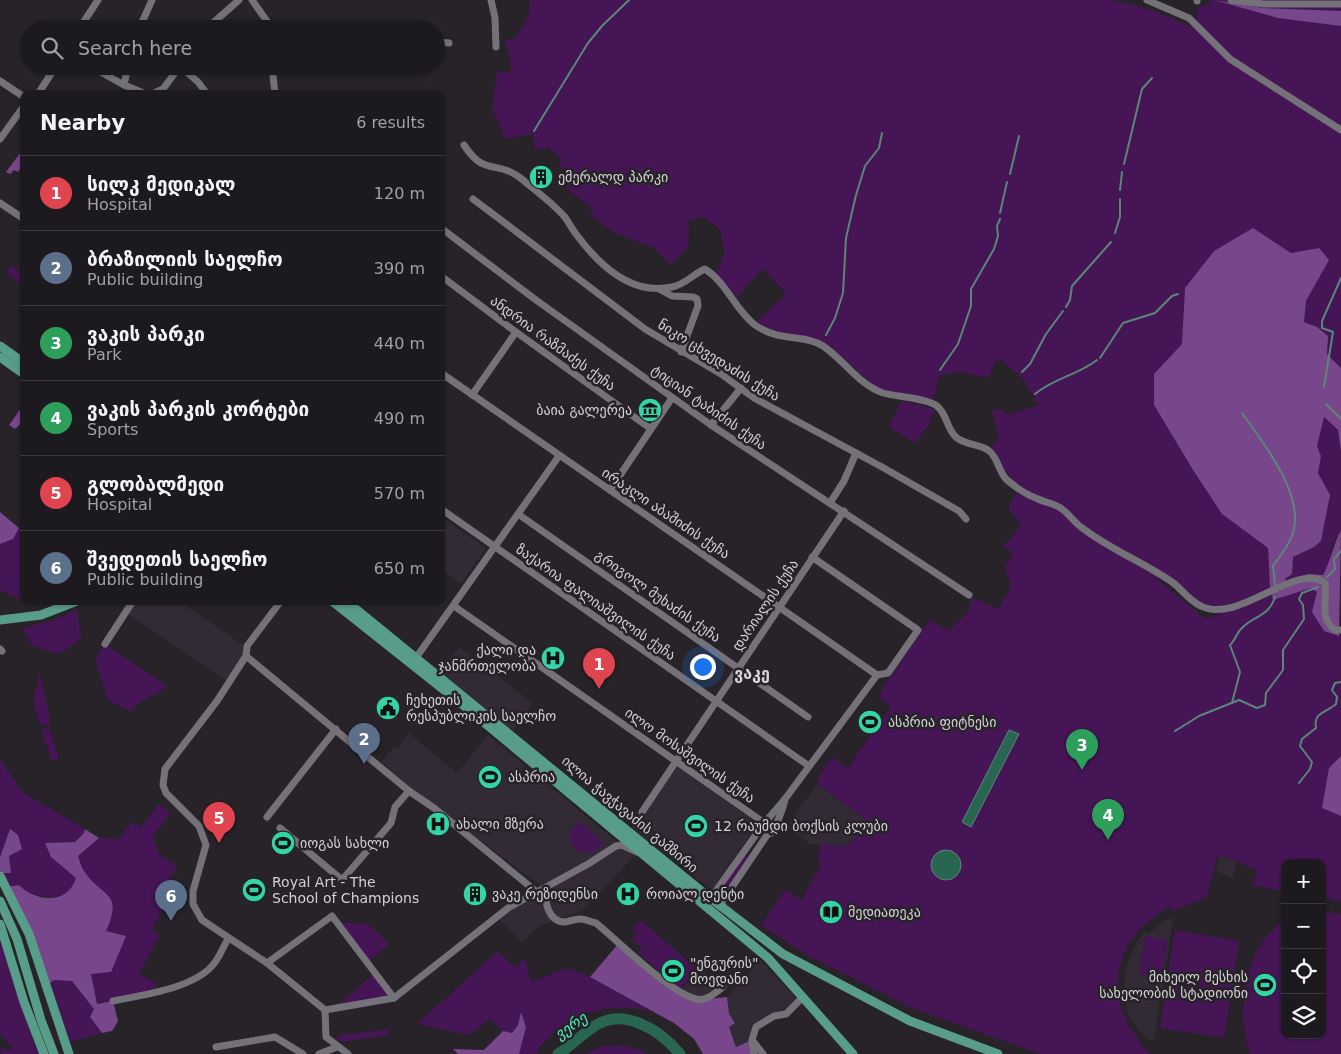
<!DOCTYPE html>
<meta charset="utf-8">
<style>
body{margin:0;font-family:"DejaVu Sans","Noto Sans Georgian",sans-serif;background:#252328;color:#f1f3f6}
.controls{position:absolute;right:15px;bottom:15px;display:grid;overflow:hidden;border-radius:10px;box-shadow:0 1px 4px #0004}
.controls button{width:45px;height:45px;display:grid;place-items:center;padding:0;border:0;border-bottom:1px solid #3b383d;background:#1d1a1f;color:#f1f3f6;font:25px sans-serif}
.you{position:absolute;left:702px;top:666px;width:18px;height:18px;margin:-12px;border:4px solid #fff;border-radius:50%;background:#1a73e8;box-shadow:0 0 0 8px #1a73e833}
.badge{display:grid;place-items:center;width:32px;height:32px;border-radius:50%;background:#0f766e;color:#fff;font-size:16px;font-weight:700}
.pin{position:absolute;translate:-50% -41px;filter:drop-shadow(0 1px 2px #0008)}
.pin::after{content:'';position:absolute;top:26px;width:18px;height:15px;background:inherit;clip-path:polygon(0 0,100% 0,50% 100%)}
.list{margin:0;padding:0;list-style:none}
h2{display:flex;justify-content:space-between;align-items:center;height:65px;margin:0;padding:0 20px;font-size:21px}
h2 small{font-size:16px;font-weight:400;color:#a0a1a4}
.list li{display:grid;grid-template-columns:32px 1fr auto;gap:15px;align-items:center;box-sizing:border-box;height:75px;padding:0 20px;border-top:1px solid #3b383d}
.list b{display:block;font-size:19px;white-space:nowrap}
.list p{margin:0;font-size:16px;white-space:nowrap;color:#a0a1a4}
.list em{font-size:16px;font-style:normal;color:#a0a1a4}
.icon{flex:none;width:28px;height:28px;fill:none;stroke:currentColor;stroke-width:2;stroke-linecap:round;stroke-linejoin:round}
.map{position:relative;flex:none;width:1341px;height:1054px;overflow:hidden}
.search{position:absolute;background:#1d1a1f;box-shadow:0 1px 4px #0004;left:20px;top:20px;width:425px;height:55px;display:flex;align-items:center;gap:12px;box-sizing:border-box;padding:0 18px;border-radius:28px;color:#a0a1a4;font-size:19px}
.panel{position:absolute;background:#1d1a1f;box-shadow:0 1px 4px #0004;left:20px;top:90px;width:425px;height:515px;border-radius:10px}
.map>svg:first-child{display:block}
.built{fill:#322a35}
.green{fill:#451556;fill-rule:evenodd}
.forest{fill:#77468b}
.water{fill:#286652;stroke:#5b8679}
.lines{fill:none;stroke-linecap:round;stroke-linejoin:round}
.stream{stroke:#5b8679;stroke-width:2}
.river{stroke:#286652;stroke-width:11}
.minor{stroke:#757178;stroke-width:7}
.major{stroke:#589c8a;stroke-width:9}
.labels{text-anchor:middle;stroke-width:5;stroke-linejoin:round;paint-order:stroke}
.poi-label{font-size:14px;fill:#d2d0d4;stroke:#272329;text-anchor:start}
.street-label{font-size:14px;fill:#d2d0d4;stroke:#272329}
.water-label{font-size:15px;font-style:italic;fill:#51f2c2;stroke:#272329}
.quarter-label{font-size:16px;font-weight:bold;fill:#d9d4dc;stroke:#272329}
</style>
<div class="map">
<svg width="1341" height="1054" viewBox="0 0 1341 1054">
<rect width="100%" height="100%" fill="#272329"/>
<g class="built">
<polygon points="441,517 486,548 461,584 441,569"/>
<polygon points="133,601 179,601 243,645 246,656 228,682 125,612"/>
<polygon points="459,647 533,703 512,732 439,672"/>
<polygon points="409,733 457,773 488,735 634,856 584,910 539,926 522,943 496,916 544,888 411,789 382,762 394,747 397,749"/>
<polygon points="677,766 758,824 712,890 632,828"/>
<polygon points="817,784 864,818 857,835 846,847 810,844 786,827"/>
<polygon points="1226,856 1238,861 1232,878 1216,871 1220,857"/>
<polygon points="1167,919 1173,919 1154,1039 1149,1041 1138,1029 1127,1012 1124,991 1125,970 1137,941 1145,932 1148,934"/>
<polygon points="760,960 799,1001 786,1014 756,1027 752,1040 736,1047 729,1027 735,1023 729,1014 727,997"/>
<polygon points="701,968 723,987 697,1000 680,991"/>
</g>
<g class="green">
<path d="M 530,0 L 1112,0 C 1142,6 1162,12 1189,27 L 1197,19 L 1196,16 L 1200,5 L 1209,5 L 1210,0 L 1214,0 L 1278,18 L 1341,26 L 1341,368 L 1327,354 L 1317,327 L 1304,322 L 1306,301 L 1315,283 L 1319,248 L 1291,253 L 1253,228 L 1185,288 L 1182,344 L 1154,374 L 1154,405 L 1193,470 L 1222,514 L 1268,548 L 1270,587 L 1318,583 L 1341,631 L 1341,902 L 1322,896 L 1322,863 L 1285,863 L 1285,892 L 1252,885 L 1257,870 L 1226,857 L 1217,857 L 1207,897 L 1172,911 L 1169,906 C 1156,916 1141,925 1132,939 C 1113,965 1114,1008 1134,1033 C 1139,1040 1144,1050 1151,1054 L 1041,1054 L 914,1009 L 809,956 L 761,925 L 785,890 L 802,900 L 820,866 L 818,854 L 822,844 L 846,847 L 857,835 L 864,818 L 817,784 L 821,773 L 832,757 L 848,768 L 891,706 L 878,697 L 883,690 L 882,689 L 929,620 L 949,631 L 968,612 L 972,597 L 998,609 L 1011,587 L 1005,567 L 1013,553 L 1003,547 L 1021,526 L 1008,508 L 1019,488 L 1038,497 C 1011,480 1004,475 992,445 L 999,439 L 992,410 L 1000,409 L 1008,415 L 1039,405 L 1022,378 L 1000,359 L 996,361 L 988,378 L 960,372 L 940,375 L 934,398 L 927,400 L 885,391 L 875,386 L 827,344 L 805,336 L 785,335 L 756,322 L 786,294 L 764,269 L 751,281 L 737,298 L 717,274 L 724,254 L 721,230 L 703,217 L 689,220 L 688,247 L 671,265 L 653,247 L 615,233 L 589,214 L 593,209 L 566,188 L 573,176 L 558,165 L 562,159 L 549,148 L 535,150 L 533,134 L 505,139 L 492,108 L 497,71 L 511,73 L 510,57 L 504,40 L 516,38 C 526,21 530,21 530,0 ZM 1151,575 L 1200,601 L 1219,615 L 1206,619 Z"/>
<polygon points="1217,0 1341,0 1341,11 1263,8"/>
<polygon points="12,265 24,276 20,284 6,272"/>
<polygon points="901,401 935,409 928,426 915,443 889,427"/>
<polygon points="1324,416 1338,430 1341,452 1341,530 1331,548 1330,562 1323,575 1308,574 1285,581 1285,579 1292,574 1293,557 1314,547 1321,541 1330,495 1318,473 1321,456 1317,446"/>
<polygon points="19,528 24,531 24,601 0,590 0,544 12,539"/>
<polygon points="77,609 81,638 66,650 56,654 32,645 22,628 52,621"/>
<path d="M 105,644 L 167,686 C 155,697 141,698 131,712 L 108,700 L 95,659 Z"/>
<polygon points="40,674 51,723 41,726 34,707 35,689 38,688 37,676"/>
<polygon points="49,727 59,759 52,761 41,730"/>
<path d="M 0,758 L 22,792 L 85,829 L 84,833 L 75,842 L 61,841 C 65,851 75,866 76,877 C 78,912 21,891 6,887 L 0,873 L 11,865 L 9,856 L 14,852 L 10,829 L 0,857 Z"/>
<path d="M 159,804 L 171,813 L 152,837 L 161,857 L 177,865 L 159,900 L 162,910 L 152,930 L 160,935 L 139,974 L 157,984 L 150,993 L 97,1004 L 91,973 L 126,936 L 106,931 C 124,891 102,898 84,871 C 81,867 80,860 78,856 L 99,838 L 120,839 L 131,821 L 140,828 Z"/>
<polygon points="580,821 604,844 594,852 579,852 571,844 570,833"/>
<polygon points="744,855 748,858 724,894 719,891"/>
<path d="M 1322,912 L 1341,914 L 1341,1054 L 1250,1054 C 1235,1011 1243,947 1285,920 L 1285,1035 L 1322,1035 Z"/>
<polygon points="642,921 697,969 680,989 638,953 642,948 631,939 637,933 632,928"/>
<polygon points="337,922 368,924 389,944 367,963"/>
<polygon points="1175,930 1239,941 1224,1038 1160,1028"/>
<polygon points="0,933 34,1044 40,1054 1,1054 1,1049 3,1047 8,1051 12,1048 0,1033"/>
<polygon points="1145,936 1168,940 1162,978 1139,974"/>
<path d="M 498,951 L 515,967 L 525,958 L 531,982 L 567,968 L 590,977 L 651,1011 C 608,1000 559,1014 536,1054 L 519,1054 L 526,1027 L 520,1014 L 518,1025 L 512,1033 L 503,1031 L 490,1019 L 469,1035 L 417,1024 Z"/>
<polygon points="375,973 394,998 333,1009"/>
<polygon points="54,980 72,981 94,1009 90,1017 102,1033 70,1042 50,984"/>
<polygon points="388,1029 389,1035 343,1042 335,1036"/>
<polygon points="619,1045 638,1049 648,1054 585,1054 602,1046"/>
</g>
<g class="forest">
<polygon points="1214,0 1263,8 1341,11 1341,26 1278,18"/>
<polygon points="24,148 24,164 18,172 14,170 10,174 6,172"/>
<path d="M 1253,228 L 1291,253 L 1319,248 L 1329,260 L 1306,301 L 1304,322 L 1317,327 L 1328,336 L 1327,354 L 1341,368 L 1341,452 L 1338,430 L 1324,417 L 1317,446 L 1321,456 L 1318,473 L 1330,495 L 1321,541 L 1314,547 L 1293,557 L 1292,574 L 1285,579 L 1286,581 L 1308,574 L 1323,575 C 1331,560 1333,545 1341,530 L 1339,636 L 1324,631 L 1312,612 L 1317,592 L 1311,588 L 1273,600 L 1270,587 L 1268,548 L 1222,514 L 1193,470 L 1154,405 L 1154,374 L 1182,344 L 1185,288 L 1214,251 Z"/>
<polygon points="22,407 24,421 15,429 9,425"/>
<polygon points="0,512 19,528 13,539 0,544"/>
<polygon points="1341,756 1341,816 1322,808 1329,768"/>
<polygon points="10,829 18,835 22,849 9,856 11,873 0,873 0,857"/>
<path d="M 85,829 L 99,838 L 78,856 C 80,861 81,867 84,871 C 102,898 124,891 106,931 L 126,936 L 111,972 L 91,974 L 97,1004 L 113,1001 L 118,1021 L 112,1031 L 102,1033 L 90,1017 L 94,1009 L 72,981 L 54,980 L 46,986 L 6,887 L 19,885 C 36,902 68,905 76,878 L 51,857 L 45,843 L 75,842 L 84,833 Z"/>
<polygon points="618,944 643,966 697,1000 727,997 729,1014 735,1023 729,1027 736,1047 752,1040 754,1054 703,1054 694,1039 674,1023 590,977"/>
<polygon points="521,1012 526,1027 519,1054 458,1054 453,1049 484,1050 503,1031 512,1033 518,1025"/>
</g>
<g class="water">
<polygon points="1009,730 1019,734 971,827 962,822"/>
<circle cx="946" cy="865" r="15"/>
</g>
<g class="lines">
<g class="stream">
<polyline points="534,131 588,43 602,26 629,0"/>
<polyline points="1124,164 1142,89 1152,78"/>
<polyline points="1010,174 1019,136"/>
<polyline points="1120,190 1122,172"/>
<polyline points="1000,213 1007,182"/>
<polyline points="1115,233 1120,217 1120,199"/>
<polyline points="1066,307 1070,300 1072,286 1111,242"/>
<polyline points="826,335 835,318 843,293 846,238 856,195 865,166 879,148 882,133"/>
<polyline points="1100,358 1123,323 1155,313 1172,296 1178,294"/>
<polyline points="940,370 958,344 971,306 971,289 994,249 998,236 997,226 1000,219"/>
<polyline points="1022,372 1030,364 1046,334 1063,311"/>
<polyline points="1324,387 1333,332 1322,328 1322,321 1341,278"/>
<path d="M 1035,394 C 1054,378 1078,375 1097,360"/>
<polyline points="1326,404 1341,419"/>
<path d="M 1242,413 C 1263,443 1305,494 1293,533 C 1289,546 1280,556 1273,566 L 1275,585"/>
<polyline points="1327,577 1335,569 1334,559 1341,551"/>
<path d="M 1232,703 L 1240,672 L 1230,645 C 1235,640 1237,633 1241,629 C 1252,616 1269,617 1275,597"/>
<polyline points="1175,731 1199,716 1239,700 1257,708 1265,705 1266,693 1283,670 1283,650 1304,619 1303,605 1299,599 1302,593 1318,587"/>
<path d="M 1299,783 L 1310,769 L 1312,762 L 1300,746 L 1302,739 L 1316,728 C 1313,712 1326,713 1336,704 L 1337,697 L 1332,690 L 1335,683 L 1341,682"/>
</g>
<path class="river" d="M 558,1054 C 571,1046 580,1036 592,1028 C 622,1005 660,1030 680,1054"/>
<g class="minor">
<polyline points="252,0 269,24 270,29"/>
<polyline points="491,0 495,18 496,47"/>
<polyline points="1147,0 1189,18 1230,59 1341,130"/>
<polyline points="1197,0 1197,1"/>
<polyline points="1231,0 1264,4 1341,4"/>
<polyline points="269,24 278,29"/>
<polyline points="79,29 98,0"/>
<polyline points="139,29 152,0"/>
<polyline points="206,29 239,0"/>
<polyline points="436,42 449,43"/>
<polyline points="90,66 124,85 146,94"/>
<polyline points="180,66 198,82 207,94"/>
<polyline points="272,66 275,94"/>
<polyline points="0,81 24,97"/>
<polyline points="124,85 128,66"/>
<polyline points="38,94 56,66"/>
<polyline points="152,94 163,89 180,66"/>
<polyline points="0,139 24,106"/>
<path d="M 464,145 C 485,178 497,158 523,180 C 536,191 551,202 563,215 C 568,220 571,228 576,234 C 598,264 631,296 672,287 C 686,284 693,274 705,269 C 727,283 735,310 755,325 C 779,342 804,334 823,346 C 844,360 859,385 883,393 C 897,397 927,398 937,406 C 948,415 946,429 957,438 C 966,445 979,444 988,450 C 998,457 998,470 1006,479 C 1014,486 1027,495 1038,499 C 1046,503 1054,503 1062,509 C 1069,514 1074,522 1081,527 C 1109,549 1143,562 1172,582 C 1182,589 1189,601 1201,606 C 1238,625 1296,561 1325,583 C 1328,600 1318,617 1335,630 L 1341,630"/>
<polyline points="473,199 645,329 721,374 754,398 882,467 959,511 966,519"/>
<polyline points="0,203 24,219"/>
<polyline points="441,228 536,300 711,425 969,595"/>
<polyline points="441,276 516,332 651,429"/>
<polyline points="659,289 672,296 693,297 697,299 698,306 681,352"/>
<polyline points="441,373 877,675"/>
<polyline points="472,395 516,332"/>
<polyline points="711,425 741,388"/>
<polyline points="610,490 672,398"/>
<polyline points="830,503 844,481 856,453"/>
<polyline points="441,509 809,766"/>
<polyline points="518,514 808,717"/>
<polyline points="281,601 247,646 246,656 217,701 165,769 163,785 166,793 199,826 206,845 193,891 193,904 202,920 267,963 325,1010 394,998 508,908 588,864 616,846 622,845 637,852"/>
<polyline points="454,606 763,822"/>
<polyline points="105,644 133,601"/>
<polyline points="0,649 2,651"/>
<polyline points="246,656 409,791 434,808 538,893"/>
<polyline points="413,662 559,456"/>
<polyline points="642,812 844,511"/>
<polyline points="267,817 336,729"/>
<polyline points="767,820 785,799 877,675 888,673 918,630 812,557"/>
<polyline points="280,828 342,880 391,823 395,807 409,791"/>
<path d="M 545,889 C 545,902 548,922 565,922 C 570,921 575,919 581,919 C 585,919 591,922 596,923 C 618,941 670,993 696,999 C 706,1002 715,993 723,987"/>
<polyline points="708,902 760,829"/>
<path d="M 721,907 L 722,902 L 767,835 L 773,832 C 777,821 783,812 785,799"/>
<polyline points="267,963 332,916 394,998"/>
<path d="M 113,1001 C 142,995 191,989 212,966 C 219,959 223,947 228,939"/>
<polyline points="325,1010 326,1037 348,1054"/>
<polyline points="752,1041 754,1054"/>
<polyline points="216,1047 275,1037 303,1054"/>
<polyline points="319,1054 337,1047"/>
<polyline points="763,1054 752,1040 756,1027 774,1016 786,1014 803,997"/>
</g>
<g class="major">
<polyline points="0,346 24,363"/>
<polyline points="0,357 24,374"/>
<polyline points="332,601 463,705 768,958 853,1054"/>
<polyline points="346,601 700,890 783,954 910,1021 998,1054"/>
<polyline points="0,620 41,615 77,601"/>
<polyline points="0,876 29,934 69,1054"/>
<polyline points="0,901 17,939 41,1020 54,1054"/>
<polyline points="0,924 24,1002 44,1054"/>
</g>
</g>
<defs>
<g id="building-disc" transform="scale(1.25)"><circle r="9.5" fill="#33d4a8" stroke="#272329"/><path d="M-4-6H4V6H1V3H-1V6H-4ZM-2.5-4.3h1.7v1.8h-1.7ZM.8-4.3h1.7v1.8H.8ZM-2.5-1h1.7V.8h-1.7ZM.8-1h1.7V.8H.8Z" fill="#111"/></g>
<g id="museum-disc" transform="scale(1.25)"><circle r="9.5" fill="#33d4a8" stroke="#272329"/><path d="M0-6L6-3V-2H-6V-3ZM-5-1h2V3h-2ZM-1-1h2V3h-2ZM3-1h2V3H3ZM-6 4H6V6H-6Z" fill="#111"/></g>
<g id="hospital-disc" transform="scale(1.25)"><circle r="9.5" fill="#33d4a8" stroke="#272329"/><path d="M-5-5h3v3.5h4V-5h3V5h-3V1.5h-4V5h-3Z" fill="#111"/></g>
<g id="civic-disc" transform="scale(1.25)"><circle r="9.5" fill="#33d4a8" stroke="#272329"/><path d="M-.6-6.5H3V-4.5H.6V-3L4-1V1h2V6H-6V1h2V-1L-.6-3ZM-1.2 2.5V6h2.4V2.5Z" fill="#111"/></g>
<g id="stadium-disc" transform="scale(1.25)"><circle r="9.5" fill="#33d4a8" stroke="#272329"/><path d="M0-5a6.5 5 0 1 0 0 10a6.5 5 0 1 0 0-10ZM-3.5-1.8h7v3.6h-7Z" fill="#111"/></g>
<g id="library-disc" transform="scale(1.25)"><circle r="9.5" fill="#33d4a8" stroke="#272329"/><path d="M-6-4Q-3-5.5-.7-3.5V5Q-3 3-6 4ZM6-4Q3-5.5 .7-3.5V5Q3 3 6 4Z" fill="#111"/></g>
</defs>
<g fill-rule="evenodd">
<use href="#building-disc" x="541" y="177"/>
<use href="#museum-disc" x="650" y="410"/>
<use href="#hospital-disc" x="553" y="658"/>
<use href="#civic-disc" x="388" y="708"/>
<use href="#stadium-disc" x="870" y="722"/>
<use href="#stadium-disc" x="490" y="777"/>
<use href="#hospital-disc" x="438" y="824"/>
<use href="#stadium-disc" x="696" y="826"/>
<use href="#stadium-disc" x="283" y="843"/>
<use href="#stadium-disc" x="254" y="890"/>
<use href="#building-disc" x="475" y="894"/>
<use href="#hospital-disc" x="628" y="894"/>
<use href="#library-disc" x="831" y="912"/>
<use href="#stadium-disc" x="673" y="971"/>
<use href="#stadium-disc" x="1265" y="985"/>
</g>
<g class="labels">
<g class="poi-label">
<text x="558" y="182">ემერალდ პარკი</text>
<text x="632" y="415" text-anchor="end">ბაია გალერეა</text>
<text x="536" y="655" text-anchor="end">ქალი და<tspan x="536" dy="16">ჯანმრთელობა</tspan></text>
<text x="406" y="705">ჩეხეთის<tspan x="406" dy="16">რესპუბლიკის საელჩო</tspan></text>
<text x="888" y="727">ასპრია ფიტნესი</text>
<text x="508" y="782">ასპრია</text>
<text x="456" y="829">ახალი მზერა</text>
<text x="714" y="831">12 რაუმდი ბოქსის კლუბი</text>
<text x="300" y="848">იოგას სახლი</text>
<text x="272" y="887">Royal Art - The<tspan x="272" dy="16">School of Champions</tspan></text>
<text x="492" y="899">ვაკე რეზიდენსი</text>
<text x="646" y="899">როიალ დენტი</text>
<text x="848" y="917">მედიათეკა</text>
<text x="690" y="968">"ენგურის"<tspan x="690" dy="16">მოედანი</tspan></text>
<text x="1248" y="982" text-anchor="end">მიხეილ მესხის<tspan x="1248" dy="16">სახელობის სტადიონი</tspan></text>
</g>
<g class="street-label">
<text transform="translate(553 343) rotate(36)" y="5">ანდრია რაზმაძეს ქუჩა</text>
<text transform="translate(719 360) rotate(32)" y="5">ნიკო ცხვედაძის ქუჩა</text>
<text transform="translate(709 407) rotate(35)" y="5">ტიციან ტაბიძის ქუჩა</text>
<text transform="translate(666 513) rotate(34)" y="5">ირაკლი აბაშიძის ქუჩა</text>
<text transform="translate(658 596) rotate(35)" y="5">გრიგოლ მუხაძის ქუჩა</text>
<text transform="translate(596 602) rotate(35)" y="5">ზაქარია ფალიაშვილის ქუჩა</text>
<text transform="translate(765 605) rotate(-56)" y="5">დარიალის ქუჩა</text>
<text transform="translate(690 755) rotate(35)" y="5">ილო მოსაშვილის ქუჩა</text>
<text transform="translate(630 814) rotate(40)" y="5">ილია ჭავჭავაძის გამზირი</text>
</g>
<g class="water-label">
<text transform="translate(571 1026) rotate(-35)" y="5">ვერე</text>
</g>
<g class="quarter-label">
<text x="752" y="679">ვაკე</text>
</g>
</g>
</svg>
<div class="controls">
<button>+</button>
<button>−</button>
<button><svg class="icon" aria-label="locate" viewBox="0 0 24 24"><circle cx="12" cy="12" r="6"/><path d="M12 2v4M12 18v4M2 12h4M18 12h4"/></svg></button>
<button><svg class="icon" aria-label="layers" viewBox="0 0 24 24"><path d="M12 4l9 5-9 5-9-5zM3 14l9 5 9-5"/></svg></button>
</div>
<div class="you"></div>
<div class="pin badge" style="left:599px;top:689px;background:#e0444e">1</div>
<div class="pin badge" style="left:364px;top:764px;background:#5c6f8a">2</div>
<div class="pin badge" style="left:1082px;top:770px;background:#2e9e5b">3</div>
<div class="pin badge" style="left:1108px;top:840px;background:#2e9e5b">4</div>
<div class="pin badge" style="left:219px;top:843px;background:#e0444e">5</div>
<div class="pin badge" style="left:171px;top:921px;background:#5c6f8a">6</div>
<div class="search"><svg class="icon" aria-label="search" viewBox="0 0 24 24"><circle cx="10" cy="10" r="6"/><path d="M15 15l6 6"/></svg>Search here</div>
<section class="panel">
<h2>Nearby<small>6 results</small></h2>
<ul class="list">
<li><span class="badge" style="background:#e0444e">1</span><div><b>სილკ მედიკალ</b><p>Hospital</p></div><em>120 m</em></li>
<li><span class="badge" style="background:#5c6f8a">2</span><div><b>ბრაზილიის საელჩო</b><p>Public building</p></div><em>390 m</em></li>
<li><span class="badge" style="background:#2e9e5b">3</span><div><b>ვაკის პარკი</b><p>Park</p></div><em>440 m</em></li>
<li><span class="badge" style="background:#2e9e5b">4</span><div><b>ვაკის პარკის კორტები</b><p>Sports</p></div><em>490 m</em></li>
<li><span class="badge" style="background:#e0444e">5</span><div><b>გლობალმედი</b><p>Hospital</p></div><em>570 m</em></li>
<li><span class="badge" style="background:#5c6f8a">6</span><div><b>შვედეთის საელჩო</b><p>Public building</p></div><em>650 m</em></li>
</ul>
</section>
</div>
